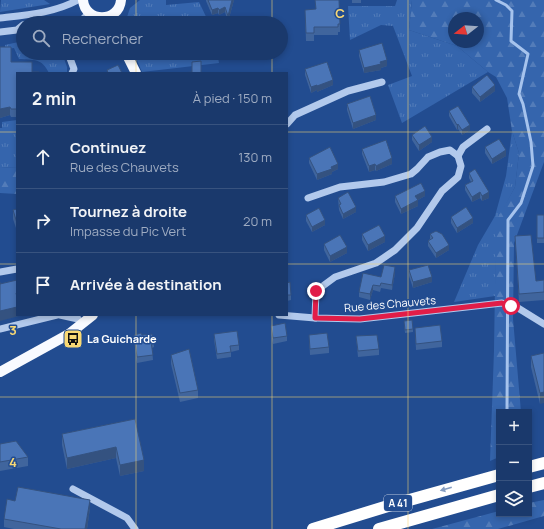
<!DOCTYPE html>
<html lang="fr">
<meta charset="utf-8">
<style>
body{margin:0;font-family:Manrope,sans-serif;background:#274474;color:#f1f3f6}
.controls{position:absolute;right:12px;bottom:12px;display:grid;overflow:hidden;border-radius:0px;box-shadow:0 2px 6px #0003}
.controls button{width:36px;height:36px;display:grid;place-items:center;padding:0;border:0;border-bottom:1px solid #38537f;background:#1a396c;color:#f1f3f6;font:20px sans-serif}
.compass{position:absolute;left:448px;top:12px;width:36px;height:36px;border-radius:50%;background:#1a396c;box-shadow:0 2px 6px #0003;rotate:253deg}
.stop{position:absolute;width:12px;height:12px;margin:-9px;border:3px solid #e11d48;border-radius:50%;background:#fff}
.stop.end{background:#e11d48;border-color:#fff;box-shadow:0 1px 4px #0008}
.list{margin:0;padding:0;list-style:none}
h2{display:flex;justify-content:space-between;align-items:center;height:52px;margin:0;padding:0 16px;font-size:17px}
h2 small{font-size:13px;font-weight:400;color:#9facc2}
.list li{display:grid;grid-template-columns:26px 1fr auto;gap:12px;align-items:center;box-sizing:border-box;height:64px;padding:0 16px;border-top:1px solid #38537f}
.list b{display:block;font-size:15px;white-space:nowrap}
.list p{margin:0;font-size:13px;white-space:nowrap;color:#9facc2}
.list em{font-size:13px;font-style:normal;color:#9facc2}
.icon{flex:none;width:22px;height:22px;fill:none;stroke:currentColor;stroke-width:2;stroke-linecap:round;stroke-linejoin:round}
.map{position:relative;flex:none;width:544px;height:529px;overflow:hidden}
.search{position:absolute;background:#1a396c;box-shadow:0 2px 6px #0003;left:16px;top:16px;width:272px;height:44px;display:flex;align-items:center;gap:10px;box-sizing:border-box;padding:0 14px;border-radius:22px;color:#9facc2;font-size:15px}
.panel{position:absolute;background:#1a396c;box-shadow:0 2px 6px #0003;left:16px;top:72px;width:272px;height:244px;border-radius:0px}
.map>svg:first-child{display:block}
.grass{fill:url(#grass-tufts)}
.forest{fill:url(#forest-firs);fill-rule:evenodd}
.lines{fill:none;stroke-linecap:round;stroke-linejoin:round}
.stream{stroke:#a6c3ed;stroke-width:3}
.minor{stroke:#b2c9ec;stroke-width:7}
.major{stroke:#f8faff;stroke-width:10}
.highway{stroke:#fff;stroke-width:12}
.wall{fill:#40659d}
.shaded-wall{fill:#345280}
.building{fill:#4a75b7;stroke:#345280}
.oneway{fill:#859dc2}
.route{stroke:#e11d48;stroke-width:5}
.grid{fill:none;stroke:#f9d974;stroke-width:1;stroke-opacity:0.55}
.labels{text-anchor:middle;stroke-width:3;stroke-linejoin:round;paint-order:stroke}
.shield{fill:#224c90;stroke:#bdc9de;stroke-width:1}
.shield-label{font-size:10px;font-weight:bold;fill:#fff}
.street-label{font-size:11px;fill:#fff;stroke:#224c90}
.poi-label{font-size:11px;font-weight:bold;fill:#fff;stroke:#224c90;text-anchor:start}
.grid-label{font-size:13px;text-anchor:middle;font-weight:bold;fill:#f9d974;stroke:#224c90;stroke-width:3;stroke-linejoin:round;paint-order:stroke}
</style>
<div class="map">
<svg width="544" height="529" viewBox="0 0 544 529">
<defs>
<pattern id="grass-tufts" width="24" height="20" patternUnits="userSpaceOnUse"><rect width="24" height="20" fill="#3565ad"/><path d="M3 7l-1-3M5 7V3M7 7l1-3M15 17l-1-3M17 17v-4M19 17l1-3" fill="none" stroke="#537cb9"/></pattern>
<pattern id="forest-firs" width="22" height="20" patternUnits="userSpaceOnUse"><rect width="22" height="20" fill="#3565ad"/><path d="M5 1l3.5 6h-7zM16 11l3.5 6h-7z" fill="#537cb9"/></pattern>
</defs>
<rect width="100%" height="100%" fill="#224c90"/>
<g class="grass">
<polygon points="1,0 44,0 50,4 0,12"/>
<polygon points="140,0 166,0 166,5 199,2 209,23 125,23 130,8"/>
<polygon points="397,0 412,0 409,30 457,46 488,72 402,123 388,85 412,76 393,26 381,25 350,40 348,6 395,6"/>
<path d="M 23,41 L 23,53 L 62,53 L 67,67 L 67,73 L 49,73 C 42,58 34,60 19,59 L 14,48 L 5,49 L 5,45 Z"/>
<polygon points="134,53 217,53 219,63 142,72"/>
<polygon points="17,120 17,168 0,167 0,128 2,128 2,122"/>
<polygon points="512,131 519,153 515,187 497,221 495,296 454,302 478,245 495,216 506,176"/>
</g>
<g class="forest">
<path d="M 412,0 L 544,0 L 544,162 L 514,243 L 513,319 L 521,412 L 499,412 L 499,457 L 490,461 L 494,351 L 496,221 L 515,187 L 519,153 L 512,131 L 507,98 L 496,77 L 488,72 L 457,46 L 409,30 ZM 454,18 L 478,18 L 478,42 L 454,42 Z"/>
<polygon points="0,167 17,168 17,194 0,193"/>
<polygon points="544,500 544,516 498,529 432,529 499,511 499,514 529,514 529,503"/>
</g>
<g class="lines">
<polyline class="stream" points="496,0 506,5 512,11 511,41 528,54 519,94 523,104 531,142 533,166 521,203 508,220 507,412"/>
<g class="minor">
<path d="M 0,18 C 27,15 54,13 78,0"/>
<polyline points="79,23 89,13"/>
<polyline points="0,32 17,30 23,25"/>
<polyline points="68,53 74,69 72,73"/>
<polyline points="287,124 295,115 348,91 382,82"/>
<polyline points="458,156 463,147 487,129"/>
<polyline points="308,198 340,187 384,182 411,174 417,169 428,157 440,152 450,150 458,156 461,166 458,177 442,191 417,228 395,250 376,263 335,277 316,291 315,318"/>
<polyline points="0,272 17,269"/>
<polyline points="60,315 78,319"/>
<polyline points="279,315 315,318 360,319 502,303 518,308 544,324"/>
<polyline points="0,329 57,315"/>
<polyline points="73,489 127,518 135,529"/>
</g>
<g class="major">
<path d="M 83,0 C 85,23 119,23 121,0"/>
<polyline points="126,53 136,73"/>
<polyline points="0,372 69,334 93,315"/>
</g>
<g class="highway">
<polyline points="529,467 544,463"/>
<polyline points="529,487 544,483"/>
<polyline points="313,529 388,506 499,475"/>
<polyline points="379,529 499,495"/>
</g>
</g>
<g class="wall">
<polygon points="206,0 234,0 228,22 225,12 219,15 218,13 212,15 206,1"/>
<rect x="352" y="0" width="9" height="3"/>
<polygon points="305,10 340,24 340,32 338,32 338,35 314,35 314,41 306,41"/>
<polygon points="0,47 11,62 17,73 17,117 11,117 10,115 0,118"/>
<polygon points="359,50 387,66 381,68 381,70 364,73 359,56"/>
<polygon points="305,69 333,85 317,92 317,90 311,93 305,75"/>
<polygon points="472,87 495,91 480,102 472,93"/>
<polygon points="347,104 376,120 353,129 347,110"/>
<polygon points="449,111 470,130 462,135 458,129 457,130 449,116"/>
<polygon points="412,135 432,142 419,151 412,140"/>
<polygon points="485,147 506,156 492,164 485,153"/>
<polygon points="362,149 392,164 376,171 375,170 369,172 362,154"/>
<polygon points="309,158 338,169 332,172 332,174 317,180 309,163"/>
<polygon points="469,173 489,198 482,201 480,198 472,202 465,190 465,185 471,182 469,178"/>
<polygon points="395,196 425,196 418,200 418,206 401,214 395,202"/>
<polygon points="338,198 356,212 343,219 339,210"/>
<polygon points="17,209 17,231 13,219 13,210"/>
<polygon points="306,215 325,225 312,232 306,221"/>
<rect x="537" y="215" width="7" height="28"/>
<polygon points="451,217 473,223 457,233 451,223"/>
<polygon points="362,234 385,242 368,251 362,240"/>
<polygon points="430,234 449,250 436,258 428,246 428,241 430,239"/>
<polygon points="515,236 536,281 544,280 544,300 519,302"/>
<polygon points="324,244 347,253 330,262 324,250"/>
<polygon points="409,270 432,282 413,288 409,276"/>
<polygon points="395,273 392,290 381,288 380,292 373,290 370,300 359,297 359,292 381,277"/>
<polygon points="287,283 291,295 291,300 287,301"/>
<polygon points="404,321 413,329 413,332 405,333"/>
<polygon points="271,326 287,336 287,341 273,344 271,331"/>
<polygon points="415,328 442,341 442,347 416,350"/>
<polygon points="214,334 239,345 239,350 231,352 231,357 217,359 214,340"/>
<polygon points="134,335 142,335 154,342 154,347 152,348 153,360 137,363 134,340"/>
<polygon points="309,335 329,347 329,353 310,355"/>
<polygon points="356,336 379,349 379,355 358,357"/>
<polygon points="544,353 540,404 531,367 531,356"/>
<polygon points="171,355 198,390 198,398 180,402 171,364"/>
<polygon points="135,419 144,471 120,476 116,458 67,469 62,445 62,434"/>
<polygon points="0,444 28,457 28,466 0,471"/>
<polygon points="15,501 90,508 87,529 14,529 4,527 4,519"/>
</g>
<g class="shaded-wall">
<polygon points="232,0 234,0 228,22 228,16"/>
<polygon points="225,7 225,12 219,15 219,10"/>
<polygon points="218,8 218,13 212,15 212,10"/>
<polygon points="387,60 387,66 381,68 381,70 364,73 364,68"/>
<polygon points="333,80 333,85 317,92 317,86"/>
<polygon points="317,85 317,90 311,93 311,87"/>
<polygon points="495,85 495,91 480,102 480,97"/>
<polygon points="10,107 10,115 0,118 0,109"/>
<polygon points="376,115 376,120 353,129 353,123"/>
<polygon points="458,124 458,129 457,130 457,125"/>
<polygon points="470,125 470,130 462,135 462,130"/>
<polygon points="432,137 432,142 419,151 419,145"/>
<polygon points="506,150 506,156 492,164 492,159"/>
<polygon points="392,158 392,164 376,171 376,166"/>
<polygon points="338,164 338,169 332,172 332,174 317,180 317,174"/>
<polygon points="375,164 375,170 369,172 369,166"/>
<polygon points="425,191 425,196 418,200 418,206 401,214 401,209 415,196"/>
<polygon points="480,192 480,198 472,202 472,197"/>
<polygon points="489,192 489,198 482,201 482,196"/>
<polygon points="356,207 356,212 343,219 343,214"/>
<polygon points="473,218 473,223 457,233 457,228"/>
<polygon points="325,220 325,225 312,232 312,227"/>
<polygon points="385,236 385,242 368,251 368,245"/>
<polygon points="449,245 449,250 436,258 436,253"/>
<polygon points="347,247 347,253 330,262 330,256"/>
<polygon points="395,267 395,273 392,290 392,285"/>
<polygon points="432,277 432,282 413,288 413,282"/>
<polygon points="373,285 373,290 370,300 370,294"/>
<polygon points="17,307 17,315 19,315 19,316 0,321 0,311"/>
<polygon points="544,392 544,403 540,404 540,393"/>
<polygon points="116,447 116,458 67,469 67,458"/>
<polygon points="144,460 144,471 120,476 120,465"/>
<polygon points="90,500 90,508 87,529 85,529"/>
</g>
<g class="building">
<polygon points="208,0 232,0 228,16 225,7 219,10 218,8 212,10"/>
<polygon points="315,0 339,0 340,24 338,24 338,27 314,27 314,33 306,33 305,10 316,9"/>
<polygon points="382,43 387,60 380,62 381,64 364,68 359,50"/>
<polygon points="0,47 11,47 11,62 32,62 32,72 39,72 39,73 17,73 17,109 11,109 10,107 0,109"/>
<polygon points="201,61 201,73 182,73 192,72 192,62"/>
<polygon points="327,62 333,80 317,86 317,85 311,87 305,69"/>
<polygon points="118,65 122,73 108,73 107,70"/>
<polygon points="487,75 495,85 480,97 472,87"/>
<polygon points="370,96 376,115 353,123 347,104"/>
<polygon points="458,106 470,125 462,130 458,124 457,125 449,111"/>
<polygon points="425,126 432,137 419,145 412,135"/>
<polygon points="499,139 506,150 492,159 485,147"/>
<polygon points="386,140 392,158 376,166 375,164 369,166 362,149"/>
<polygon points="330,147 338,164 331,167 332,169 317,174 309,158"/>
<polygon points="475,169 489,192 482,196 480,192 472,197 465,185 473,181 469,173"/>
<polygon points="421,183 425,191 415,196 418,200 401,209 395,196"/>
<polygon points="348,192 356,207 343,214 339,205 341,204 338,198"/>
<polygon points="466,207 473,218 457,228 451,217"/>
<polygon points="319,208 325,220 312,227 306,215"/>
<polygon points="17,209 17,223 13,210"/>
<rect x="537" y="215" width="7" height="23"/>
<polygon points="379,225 385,236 368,245 362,234"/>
<polygon points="436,231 442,234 449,245 436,253 428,241 433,238 430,234"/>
<polygon points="340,235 347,247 330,256 324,244"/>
<polygon points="531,235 536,281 544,280 544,292 519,294 515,236"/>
<polygon points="384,265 395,267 392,285 381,283 380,286 373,285 370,294 359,292 363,273 381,277"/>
<polygon points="428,265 432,277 413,282 409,270"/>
<polygon points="17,280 17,292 16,293 17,297 17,307 0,311 0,282 0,284"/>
<polygon points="290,282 291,295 287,295 287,283"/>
<polygon points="412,320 413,329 405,330 404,321"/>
<polygon points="285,323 287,336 273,338 271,326"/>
<polygon points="440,325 442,341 416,344 415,328"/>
<polygon points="237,331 239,345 230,346 231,352 217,354 214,334"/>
<polygon points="141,333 142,335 152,334 154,342 151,342 153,355 137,357 134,335"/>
<polygon points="327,333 329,347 310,349 309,335"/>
<polygon points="377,335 379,349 358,351 356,336"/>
<polygon points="189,349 198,390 180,393 171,355"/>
<polygon points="544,353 544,392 540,393 531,356"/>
<polygon points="135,419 144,460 120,465 116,447 67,458 62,434"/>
<polygon points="16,441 28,457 0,462 0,444"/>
<polygon points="18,487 90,500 85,529 61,529 4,519 7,499 15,501"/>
</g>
<defs><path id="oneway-solid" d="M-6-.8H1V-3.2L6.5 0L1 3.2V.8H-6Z"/></defs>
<use class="oneway" href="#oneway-solid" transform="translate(446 489) rotate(164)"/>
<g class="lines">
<polyline class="route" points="316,291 315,318 360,319 502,303 511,306"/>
</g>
<path class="grid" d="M 136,0 L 136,23M 272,0 L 272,23M 408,0 L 408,529M 136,53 L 136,73M 272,53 L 272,73M 0,132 L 17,132M 287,132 L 544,132M 0,264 L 17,264M 287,264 L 544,264M 136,315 L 136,529M 272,315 L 272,529M 0,397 L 544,397"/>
<defs>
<g id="bus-square" transform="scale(1)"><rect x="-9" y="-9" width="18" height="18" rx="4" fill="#f9d974" stroke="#224c90"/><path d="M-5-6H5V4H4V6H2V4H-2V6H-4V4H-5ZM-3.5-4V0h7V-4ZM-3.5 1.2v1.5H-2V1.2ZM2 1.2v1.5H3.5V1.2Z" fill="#111"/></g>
</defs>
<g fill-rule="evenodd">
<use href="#bus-square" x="73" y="339"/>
</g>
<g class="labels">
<rect class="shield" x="384" y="495" width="28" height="16" rx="3"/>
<g class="shield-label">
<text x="398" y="507">A 41</text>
</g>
<g class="street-label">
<text transform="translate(390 304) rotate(-5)" y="4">Rue des Chauvets</text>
</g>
<g class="poi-label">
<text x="87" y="343">La Guicharde</text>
</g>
</g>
<g class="grid-label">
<text x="340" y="18">C</text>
<text x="13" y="335">3</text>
<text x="13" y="467">4</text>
</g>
</svg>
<div class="controls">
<button>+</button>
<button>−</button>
<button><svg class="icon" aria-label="layers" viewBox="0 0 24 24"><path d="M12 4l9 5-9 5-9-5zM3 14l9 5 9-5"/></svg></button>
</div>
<svg class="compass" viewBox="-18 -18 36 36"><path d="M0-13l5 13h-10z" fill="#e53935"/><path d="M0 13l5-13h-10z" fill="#9facc2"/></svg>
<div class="stop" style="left:511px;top:306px"></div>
<div class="stop end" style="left:316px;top:291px"></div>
<div class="search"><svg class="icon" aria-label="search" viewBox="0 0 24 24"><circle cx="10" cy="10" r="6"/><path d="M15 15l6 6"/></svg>Rechercher</div>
<section class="panel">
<h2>2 min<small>À pied · 150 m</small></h2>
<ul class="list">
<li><svg class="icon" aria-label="ahead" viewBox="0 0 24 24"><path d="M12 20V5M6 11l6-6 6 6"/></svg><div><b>Continuez</b><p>Rue des Chauvets</p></div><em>130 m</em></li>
<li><svg class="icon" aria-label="right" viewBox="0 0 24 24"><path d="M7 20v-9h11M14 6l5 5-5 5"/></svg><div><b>Tournez à droite</b><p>Impasse du Pic Vert</p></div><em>20 m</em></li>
<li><svg class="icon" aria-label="arrive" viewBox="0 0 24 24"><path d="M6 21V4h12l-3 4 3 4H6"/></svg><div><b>Arrivée à destination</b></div></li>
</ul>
</section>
</div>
